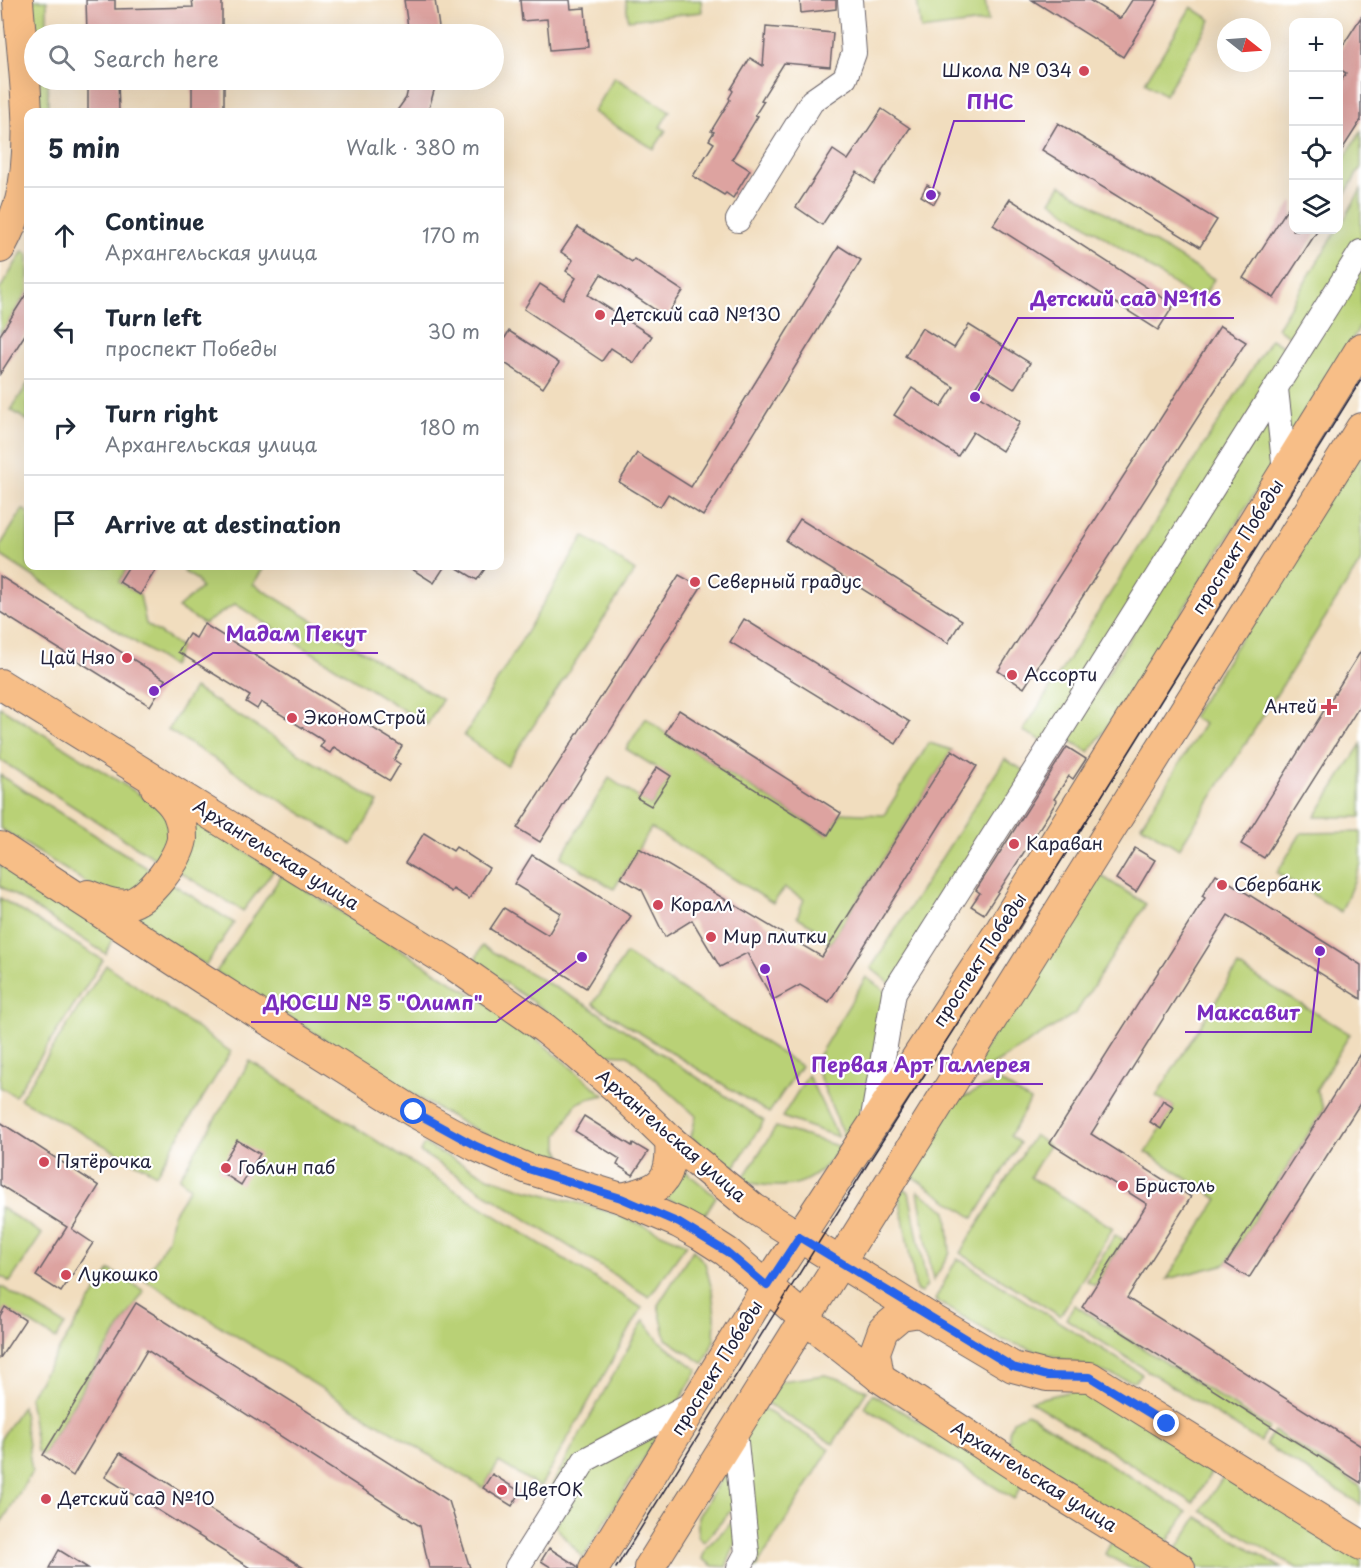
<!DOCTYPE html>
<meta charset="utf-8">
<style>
body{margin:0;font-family:"Playpen Sans",sans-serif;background:#f2f2f3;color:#1f2937}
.controls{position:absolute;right:18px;top:18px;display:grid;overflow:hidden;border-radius:12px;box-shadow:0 6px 24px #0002}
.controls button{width:54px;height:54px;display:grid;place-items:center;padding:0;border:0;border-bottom:2px solid #e0e1e3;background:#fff;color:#1f2937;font:30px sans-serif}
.compass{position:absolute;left:1217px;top:18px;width:54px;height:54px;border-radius:50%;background:#fff;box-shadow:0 6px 24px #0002;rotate:107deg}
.stop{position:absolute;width:18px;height:18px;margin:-14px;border:4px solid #2563eb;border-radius:50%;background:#fff}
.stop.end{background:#2563eb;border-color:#fff;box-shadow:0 2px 6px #0008}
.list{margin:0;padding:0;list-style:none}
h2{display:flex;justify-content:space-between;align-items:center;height:78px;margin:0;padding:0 24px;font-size:26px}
h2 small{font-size:20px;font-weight:400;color:#747a83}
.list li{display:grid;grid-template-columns:39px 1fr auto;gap:18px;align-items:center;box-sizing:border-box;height:96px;padding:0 24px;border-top:2px solid #e0e1e3}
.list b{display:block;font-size:22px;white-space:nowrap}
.list p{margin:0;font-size:20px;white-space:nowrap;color:#747a83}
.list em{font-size:20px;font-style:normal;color:#747a83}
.icon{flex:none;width:33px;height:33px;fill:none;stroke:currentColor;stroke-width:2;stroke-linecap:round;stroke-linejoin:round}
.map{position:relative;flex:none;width:1361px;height:1568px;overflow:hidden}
.search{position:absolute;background:#fff;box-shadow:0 6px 24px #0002;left:24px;top:24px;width:480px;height:66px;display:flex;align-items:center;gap:15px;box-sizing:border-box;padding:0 21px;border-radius:33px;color:#747a83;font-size:22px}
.panel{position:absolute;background:#fff;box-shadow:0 6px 24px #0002;left:24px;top:108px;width:480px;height:462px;border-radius:12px}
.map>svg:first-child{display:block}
.green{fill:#b9d176;stroke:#6e7a58;stroke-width:1.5}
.building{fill:#dda3a0}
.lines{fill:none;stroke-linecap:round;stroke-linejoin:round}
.minor-casing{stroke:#6a6369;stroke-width:26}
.major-casing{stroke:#6a6369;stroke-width:32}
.minor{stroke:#fff;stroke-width:24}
.major{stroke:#f7be87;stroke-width:30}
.tram{stroke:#22223b;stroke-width:1.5}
.route{stroke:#2563eb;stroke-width:8}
.poi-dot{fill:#d1495b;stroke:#fff;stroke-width:2}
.labels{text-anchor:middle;stroke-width:4.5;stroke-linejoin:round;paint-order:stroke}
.poi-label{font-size:18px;fill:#22223b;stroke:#fff;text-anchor:start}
.street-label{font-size:18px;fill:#22223b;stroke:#fff}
.leader{fill:none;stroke:#7b2cbf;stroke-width:2}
.callout-dot{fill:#7b2cbf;stroke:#fff;stroke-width:2}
.callout-label{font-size:20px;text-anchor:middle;font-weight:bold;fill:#7b2cbf;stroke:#fff;stroke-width:4.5;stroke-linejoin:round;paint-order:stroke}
</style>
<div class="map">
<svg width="1361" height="1568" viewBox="0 0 1361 1568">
<rect width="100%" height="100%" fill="#fff"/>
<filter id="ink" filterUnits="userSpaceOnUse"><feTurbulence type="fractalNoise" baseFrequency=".0167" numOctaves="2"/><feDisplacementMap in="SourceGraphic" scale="12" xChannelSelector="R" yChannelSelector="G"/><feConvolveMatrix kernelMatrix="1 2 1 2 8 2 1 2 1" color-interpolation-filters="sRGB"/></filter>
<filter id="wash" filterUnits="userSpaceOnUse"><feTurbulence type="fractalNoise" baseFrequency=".008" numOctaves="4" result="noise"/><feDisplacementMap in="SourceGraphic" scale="24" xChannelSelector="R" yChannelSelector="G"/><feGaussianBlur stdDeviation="1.35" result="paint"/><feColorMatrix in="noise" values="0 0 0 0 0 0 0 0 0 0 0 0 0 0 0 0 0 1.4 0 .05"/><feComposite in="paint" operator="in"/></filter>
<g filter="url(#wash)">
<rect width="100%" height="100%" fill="#f1ddbe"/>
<g class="green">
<polygon points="30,0 47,0 47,34 34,34"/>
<polygon points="626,0 701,0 702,12 628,20"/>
<polygon points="917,0 985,0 988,21 921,30"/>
<polygon points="1191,7 1211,20 1165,95 1145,82"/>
<polygon points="614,77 670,111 660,127 666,130 654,149 593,112"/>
<polygon points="35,80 48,80 48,112 37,112"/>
<polygon points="1361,131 1361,167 1344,196 1339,192 1339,167"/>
<polygon points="1061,185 1214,279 1200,302 1051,201"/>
<polygon points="1361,189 1361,241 1299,342 1277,328 1337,230 1338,230"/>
<polygon points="23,251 28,254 28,291 0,335 0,289"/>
<polygon points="1361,264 1361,325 1288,442 1283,391"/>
<polygon points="1271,339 1292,352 1047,743 1023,731"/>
<polygon points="28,383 28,421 11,410"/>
<polygon points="1271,411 1275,460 1139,682 1089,752 1067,739"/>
<polygon points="1361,444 1361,561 1179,849 1141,825 1204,724 1192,717"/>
<polygon points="23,509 28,513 28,566 128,566 119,582 140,595 146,624 181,647 172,666 0,555 0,546"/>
<polygon points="584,536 635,571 507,766 464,736"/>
<polygon points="188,566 265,566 253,584 442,700 427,725 235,604 204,624 178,608 201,588 196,579 184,572"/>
<polygon points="194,688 378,802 352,845 168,730"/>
<polygon points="0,707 163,809 172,823 162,863 0,760"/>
<polygon points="646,718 665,733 827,835 841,813 884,815 929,743 952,750 830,944 813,930 813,926 797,917 804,899 785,888 773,903 651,828 614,889 561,857 609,778 651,806 670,776 626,749"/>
<polygon points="1361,744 1361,817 1315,817"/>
<polygon points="1005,759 1028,773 893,986 871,968"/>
<polygon points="0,775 155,873 135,894 101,892 0,828"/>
<polygon points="189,815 274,870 243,911 176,870"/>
<polygon points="1361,832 1361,864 1341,912 1277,873 1301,833"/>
<polygon points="0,865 114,934 106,954 0,886"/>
<polygon points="1092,870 1146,904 1076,1013 964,1083"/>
<path d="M 282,875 L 497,1010 L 537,1039 L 604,1095 L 587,1099 L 576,1104 L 558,1135 L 558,1148 L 565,1163 C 492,1145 427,1104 364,1064 C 314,1033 265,1002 216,972 Z"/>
<polygon points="168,881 234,923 206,965 119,912"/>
<polygon points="0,898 103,960 15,1096 0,1087"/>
<polygon points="482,946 588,1006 764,1121 731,1172 691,1137 696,1116 628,1055 598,1054 552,1015 480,966 476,958"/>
<polygon points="626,954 801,1066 769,1113 593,1004"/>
<polygon points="106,965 231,1052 156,1174 20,1099"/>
<polygon points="1238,966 1350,1034 1316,1090 1324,1109 1226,1264 1167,1279 1218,1199 1146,1152 1174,1107 1156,1096"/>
<polygon points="866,977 888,993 867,1104 845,1139 814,1063"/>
<polygon points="250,1061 642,1308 540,1487 499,1462 483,1488 144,1279 168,1239 173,1214 190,1187 179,1178"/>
<polygon points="808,1075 838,1137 782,1117"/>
<polygon points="998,1080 1030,1101 1010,1136 1020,1143 974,1218 908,1174 954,1102"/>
<path d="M 776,1127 L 841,1147 C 812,1188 788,1192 741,1181 Z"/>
<polygon points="1034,1135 1049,1146 1030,1177 1113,1228 1060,1316 960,1253"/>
<polygon points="424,1144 488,1177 527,1190 587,1205 626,1218 687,1244 649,1297 420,1152"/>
<polygon points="677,1164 716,1197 704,1216 659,1195"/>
<polygon points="904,1189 909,1192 927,1285 921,1293 916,1290 899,1196"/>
<polygon points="918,1191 947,1211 950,1253 933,1281"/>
<polygon points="0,1207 42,1234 10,1282 0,1275"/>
<polygon points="1115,1235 1124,1240 1095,1286 1087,1281"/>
<polygon points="693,1250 705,1263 712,1290 715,1316 714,1340 704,1364 666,1339 658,1305"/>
<polygon points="957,1258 1142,1374 1134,1382 1000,1339 935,1300"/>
<polygon points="110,1270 144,1291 104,1352 43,1455 37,1451 29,1397"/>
<polygon points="0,1286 65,1325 56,1339 5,1308 0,1316"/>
<polygon points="1074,1305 1269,1428 1260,1442 1066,1319"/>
<polygon points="644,1320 659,1341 698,1370 583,1558 555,1526 568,1505 548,1492"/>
<polygon points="825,1375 847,1381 867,1391 833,1444 763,1401 781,1381"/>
<polygon points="1088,1387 1215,1466 1193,1503 1030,1401"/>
<polygon points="872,1394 1024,1483 1014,1499 864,1407"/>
<polygon points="22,1406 32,1472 0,1525 0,1440"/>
<polygon points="759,1406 830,1449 756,1568 739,1568 740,1441"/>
<polygon points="1027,1413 1187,1512 1162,1550 1036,1471 1009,1444 1009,1432 1013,1421"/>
<polygon points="1274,1431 1361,1487 1361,1505 1265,1444"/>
<polygon points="728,1467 734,1507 704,1542 698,1537 698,1517"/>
<polygon points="1228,1469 1361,1554 1361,1568 1297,1568 1201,1511"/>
<polygon points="1197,1517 1282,1568 1194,1568 1173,1555"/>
<polygon points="734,1520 737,1540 726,1567 713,1566 702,1559 706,1548"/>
<polygon points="1113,1539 1151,1568 1130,1568 1105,1554"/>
</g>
<g id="blocks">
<g class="building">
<polygon points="86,0 115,0 115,9 193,7 192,0 222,0 222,34 87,34"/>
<polygon points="404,0 435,0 440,34 409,34"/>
<polygon points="520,0 570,0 571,9 585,8 588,47 550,50 547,19 522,21"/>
<polygon points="800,0 836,0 836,9 801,13"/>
<polygon points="1032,0 1089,0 1120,19 1132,0 1158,0 1123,57"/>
<polygon points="1361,17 1361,120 1338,156 1338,86 1346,73 1338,68 1338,53"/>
<polygon points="766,27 833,33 830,67 784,63 761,100 764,101 755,115 758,116 732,159 750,170 733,198 726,193 724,195 693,176 714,143 709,140 714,132 711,131 730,100 729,98 733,91 731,89 750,58 763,66"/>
<polygon points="88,80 118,80 119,112 88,112"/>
<rect x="192" y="80" width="32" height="32"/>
<polygon points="410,80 437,80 428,112 396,112 406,98"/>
<polygon points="882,109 910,128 874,184 857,172 822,225 796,207 833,150 848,160"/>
<polygon points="1058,123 1217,220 1200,247 1042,150"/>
<polygon points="927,185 940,193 934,204 921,196"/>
<polygon points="1010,199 1174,305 1158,330 993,225"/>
<polygon points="1293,200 1293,230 1318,230 1274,298 1243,278"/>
<polygon points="578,227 632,262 634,259 683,291 666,317 601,274 588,295 652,336 634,363 611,348 602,361 524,309 540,284 563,299 576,278 566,271 573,260 561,252"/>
<polygon points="839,246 861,260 703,516 668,494 660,507 619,482 637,453 691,487"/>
<polygon points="28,291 28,330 0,374 0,335"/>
<polygon points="969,325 1030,363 1014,389 986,371 973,391 1020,422 1002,451 973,432 958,456 894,415 912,388 941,407 954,387 905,356 922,328 954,348"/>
<polygon points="1220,326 1246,342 1024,688 998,671"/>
<polygon points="509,331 559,363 543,388 500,360 500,346"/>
<polygon points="800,519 962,620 948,643 786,541"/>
<polygon points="129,566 158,566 140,595 119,582"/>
<polygon points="407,566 445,566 434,583"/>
<polygon points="454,566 487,566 477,580"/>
<polygon points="679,575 701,587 540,842 517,828"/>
<polygon points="0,576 166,680 150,706 0,612"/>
<polygon points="744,619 910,722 896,744 730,642"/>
<polygon points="204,624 402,746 394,760 400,764 390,781 334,747 330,753 320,747 324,741 261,702 257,709 246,702 250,696 178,652 189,634 196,638"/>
<polygon points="1361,651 1361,704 1264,858 1241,844"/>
<polygon points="679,710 841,813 828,835 665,733"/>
<polygon points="1067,747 1086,759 1073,779 1069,776 1054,799 1057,801 984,914 971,906 980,893 976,890"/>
<polygon points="952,750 977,766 829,1002 800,985 773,1000 747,953 720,967 692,920 665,937 642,890 621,878 639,848 822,957"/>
<polygon points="657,767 671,776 651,806 637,798"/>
<polygon points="424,833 453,851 456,847 489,868 469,899 453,889 451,892 405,863"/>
<polygon points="1135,848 1155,860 1136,892 1116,879"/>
<polygon points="532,855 631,916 586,988 490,929 504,908 548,935 561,913 514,884"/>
<polygon points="1216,874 1361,965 1361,999 1228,915 1091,1134 1191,1197 1127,1298 1361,1446 1361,1483 1082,1307 1147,1204 1050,1143 1205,898 1202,896"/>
<polygon points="1361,1052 1361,1102 1249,1278 1226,1264"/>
<polygon points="1163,1100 1174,1107 1161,1129 1150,1122"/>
<polygon points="584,1116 632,1146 633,1143 648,1152 633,1175 617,1165 620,1159 575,1131"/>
<polygon points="0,1122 99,1186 72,1229 93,1243 61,1292 36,1276 67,1227 0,1185"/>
<polygon points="237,1140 260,1154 241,1185 218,1170"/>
<polygon points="136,1303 449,1501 470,1568 429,1568 420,1526 147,1350 73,1476 43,1455"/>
<polygon points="5,1307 25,1320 0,1358 0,1316"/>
<polygon points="120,1453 304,1568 250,1568 105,1477"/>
<polygon points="492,1474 521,1492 512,1506 483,1488"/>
<polygon points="549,1548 577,1566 577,1568 552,1568 541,1561"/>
<polygon points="59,1550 88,1568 49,1568"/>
</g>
</g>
</g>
<g filter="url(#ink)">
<use href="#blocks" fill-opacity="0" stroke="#6a6369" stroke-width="1.5"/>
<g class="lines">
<g class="minor-casing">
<g id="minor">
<polyline points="738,220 812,101 845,78 854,53 850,0"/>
<polyline points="1276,389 1285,471"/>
<polyline points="872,1123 894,992 1048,750 1361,252"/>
<polyline points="735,1432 747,1553 739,1568"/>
<polyline points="517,1568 585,1460 697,1401"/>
</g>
</g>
<g class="major-casing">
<g id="major">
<path d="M 0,248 C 8,233 15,217 20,201 C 36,141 22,62 18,0"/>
<polyline points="0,684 455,966 544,1028 579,1056 614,1086 670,1140 753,1208 920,1312 1013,1367 1047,1376 1090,1377 1361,1545"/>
<polyline points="0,847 203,979 414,1112 476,1146 528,1169 621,1198 679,1223 699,1234 727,1252 805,1319 879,1377 1040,1482 1180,1568"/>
<path d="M 88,895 C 101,900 114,906 128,904 C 149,900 179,859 182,839 C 182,834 182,825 180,820 C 177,806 166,798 156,788"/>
<path d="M 621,1198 C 660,1190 673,1183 670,1140"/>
<polyline points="879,1377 875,1352 883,1330 901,1315 920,1312"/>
<polyline points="594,1568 767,1286 1001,929 1361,348"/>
<polyline points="649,1568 1361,428"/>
</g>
</g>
<use href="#minor" class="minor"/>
<use href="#major" class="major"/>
<polyline class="tram" points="616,1568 872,1157 1072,844 1361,380"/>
</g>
</g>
<g class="lines" filter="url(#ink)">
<polyline class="route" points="414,1112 476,1146 528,1169 621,1198 679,1223 727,1252 767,1286 799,1237 1013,1367 1047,1376 1090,1377 1167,1424"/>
</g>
<g class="poi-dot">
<circle cx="1084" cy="71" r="6"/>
<circle cx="600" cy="315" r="6"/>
<circle cx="695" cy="582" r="6"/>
<circle cx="127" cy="658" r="6"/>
<circle cx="1012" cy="675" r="6"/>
<path d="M1326 698h6v6h6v6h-6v6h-6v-6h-6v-6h6z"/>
<circle cx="292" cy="718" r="6"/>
<circle cx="1014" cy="844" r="6"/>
<circle cx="1222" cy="885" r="6"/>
<circle cx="658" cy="905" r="6"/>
<circle cx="711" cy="937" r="6"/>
<circle cx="44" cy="1162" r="6"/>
<circle cx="226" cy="1168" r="6"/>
<circle cx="1123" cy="1186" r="6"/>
<circle cx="66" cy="1275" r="6"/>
<circle cx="502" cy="1490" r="6"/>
<circle cx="46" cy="1499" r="6"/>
</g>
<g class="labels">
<g class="poi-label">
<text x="1072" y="77" text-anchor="end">Школа № 034</text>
<text x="612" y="321">Детский сад №130</text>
<text x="707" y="588">Северный градус</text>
<text x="115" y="664" text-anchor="end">Цай Няо</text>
<text x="1024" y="681">Ассорти</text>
<text x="1317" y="713" text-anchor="end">Антей</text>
<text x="304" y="724">ЭкономСтрой</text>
<text x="1026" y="850">Караван</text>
<text x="1234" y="891">Сбербанк</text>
<text x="670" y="911">Коралл</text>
<text x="723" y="943">Мир плитки</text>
<text x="56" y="1168">Пятёрочка</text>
<text x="238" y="1174">Гоблин паб</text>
<text x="1135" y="1192">Бристоль</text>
<text x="78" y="1281">Лукошко</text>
<text x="514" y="1496">ЦветОК</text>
<text x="58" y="1505">Детский сад №10</text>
</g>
<g class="street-label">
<text transform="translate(1238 547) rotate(-58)" y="6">проспект Победы</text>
<text transform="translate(276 855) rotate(32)" y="6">Архангельская улица</text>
<text transform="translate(980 960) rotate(-57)" y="6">проспект Победы</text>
<text transform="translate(671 1136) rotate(41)" y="6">Архангельская улица</text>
<text transform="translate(717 1368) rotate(-58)" y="6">проспект Победы</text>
<text transform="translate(1034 1477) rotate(32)" y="6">Архангельская улица</text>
</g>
</g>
<path class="leader" d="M931 195L954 121H1025M975 397L1018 318H1234M154 691L213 653H378M582 957L496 1022H251M1320 951L1311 1032H1185M765 969L799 1084H1043"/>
<g class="callout-dot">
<circle cx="931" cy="195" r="6"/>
<circle cx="975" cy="397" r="6"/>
<circle cx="154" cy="691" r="6"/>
<circle cx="582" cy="957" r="6"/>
<circle cx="1320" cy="951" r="6"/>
<circle cx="765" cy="969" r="6"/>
</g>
<g class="callout-label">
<text x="990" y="109">ПНС</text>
<text x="1126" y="306">Детский сад №116</text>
<text x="296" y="641">Мадам Пекут</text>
<text x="373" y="1010">ДЮСШ № 5 "Олимп"</text>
<text x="1248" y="1020">Максавит</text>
<text x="921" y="1072">Первая Арт Галлерея</text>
</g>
</svg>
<div class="controls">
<button>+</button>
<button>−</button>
<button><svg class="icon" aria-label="locate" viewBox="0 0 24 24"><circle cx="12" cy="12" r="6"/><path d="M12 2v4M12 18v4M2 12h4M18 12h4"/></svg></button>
<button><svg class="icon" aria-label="layers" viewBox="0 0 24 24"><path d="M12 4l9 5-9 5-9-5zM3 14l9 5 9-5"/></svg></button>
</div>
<svg class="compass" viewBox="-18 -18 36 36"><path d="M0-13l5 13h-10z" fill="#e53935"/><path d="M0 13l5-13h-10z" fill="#747a83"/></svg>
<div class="stop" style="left:414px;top:1112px"></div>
<div class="stop end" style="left:1167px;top:1424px"></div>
<div class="search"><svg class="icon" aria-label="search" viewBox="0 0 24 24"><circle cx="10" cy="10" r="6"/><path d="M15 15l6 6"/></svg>Search here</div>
<section class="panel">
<h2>5 min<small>Walk · 380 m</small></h2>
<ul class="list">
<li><svg class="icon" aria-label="ahead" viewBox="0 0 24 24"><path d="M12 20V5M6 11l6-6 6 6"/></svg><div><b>Continue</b><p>Архангельская улица</p></div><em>170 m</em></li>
<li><svg class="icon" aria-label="left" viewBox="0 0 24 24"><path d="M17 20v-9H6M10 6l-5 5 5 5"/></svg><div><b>Turn left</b><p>проспект Победы</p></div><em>30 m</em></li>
<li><svg class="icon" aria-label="right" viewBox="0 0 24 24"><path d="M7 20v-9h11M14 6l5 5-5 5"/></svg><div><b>Turn right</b><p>Архангельская улица</p></div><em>180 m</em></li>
<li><svg class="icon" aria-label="arrive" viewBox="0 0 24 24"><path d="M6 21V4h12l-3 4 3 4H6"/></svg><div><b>Arrive at destination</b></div></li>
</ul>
</section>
</div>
